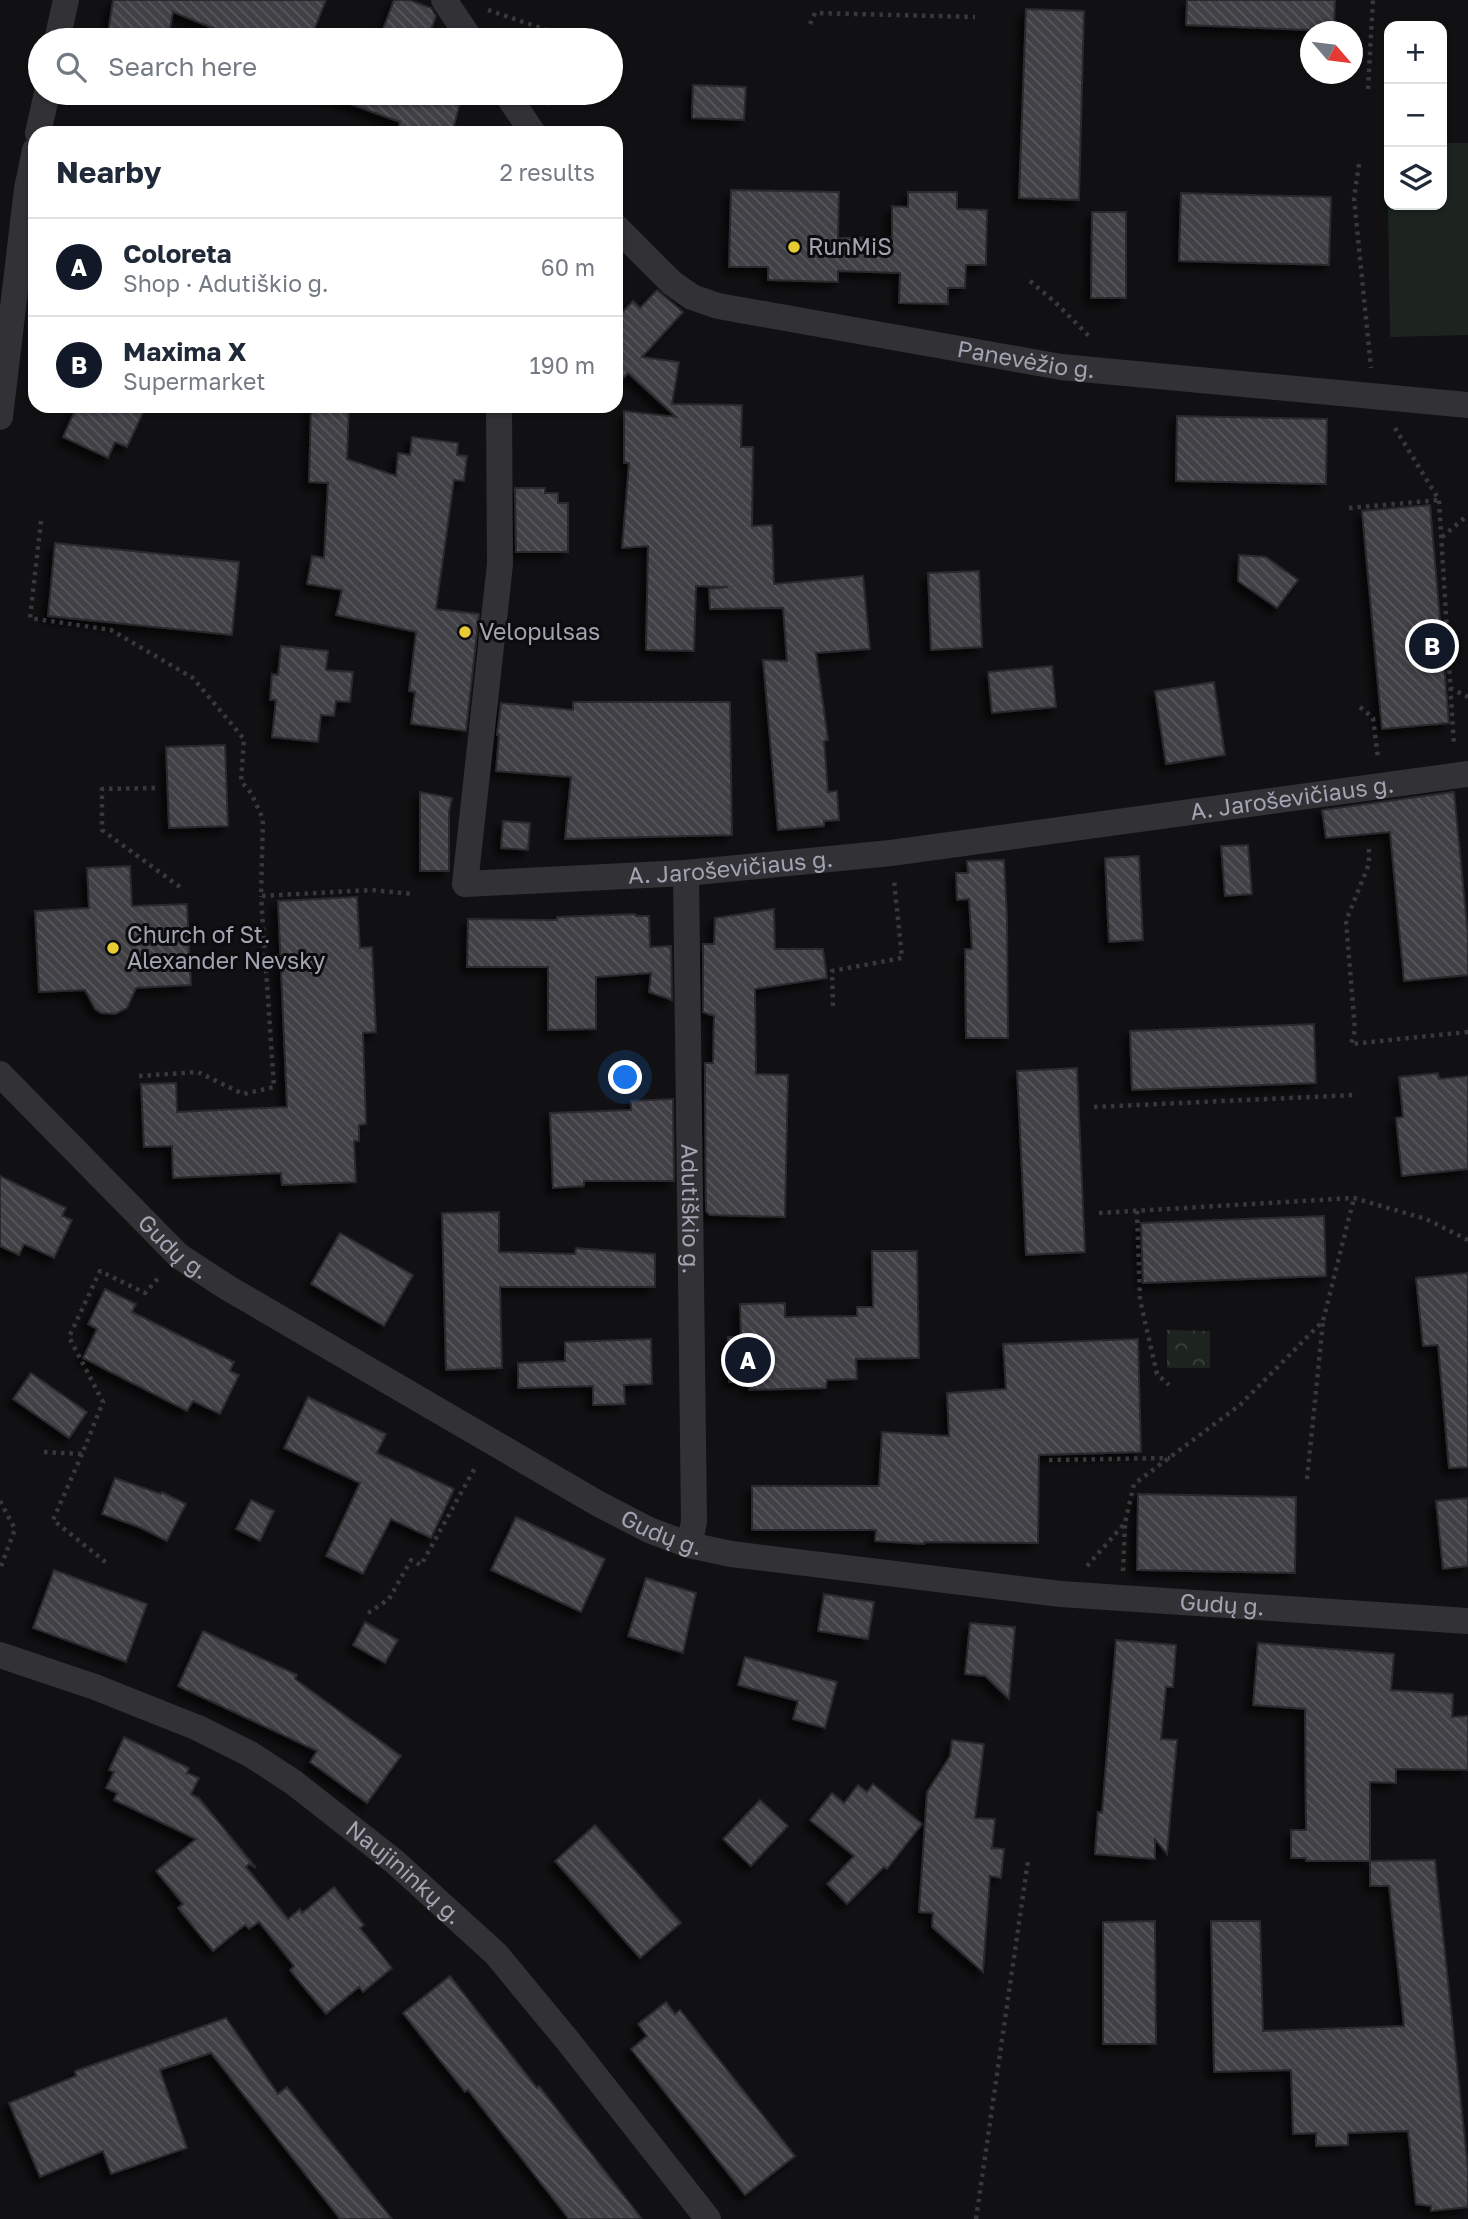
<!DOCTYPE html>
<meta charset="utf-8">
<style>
body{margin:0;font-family:"Golos Text",sans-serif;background:#f2f2f3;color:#1f2937}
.controls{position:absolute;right:21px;top:21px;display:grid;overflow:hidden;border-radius:14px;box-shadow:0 2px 5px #0004}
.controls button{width:63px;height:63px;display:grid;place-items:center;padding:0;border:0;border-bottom:2px solid #e0e1e3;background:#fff;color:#1f2937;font:35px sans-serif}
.compass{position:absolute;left:1300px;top:21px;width:63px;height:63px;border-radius:50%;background:#fff;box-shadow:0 2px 5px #0004;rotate:118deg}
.you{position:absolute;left:626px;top:1078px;width:24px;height:24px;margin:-18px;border:5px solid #fff;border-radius:50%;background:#1a73e8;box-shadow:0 0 0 10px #1a73e833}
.badge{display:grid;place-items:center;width:46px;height:46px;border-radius:50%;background:#111827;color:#fff;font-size:23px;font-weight:700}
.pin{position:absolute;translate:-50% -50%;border:4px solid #fff;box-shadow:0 2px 7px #0006}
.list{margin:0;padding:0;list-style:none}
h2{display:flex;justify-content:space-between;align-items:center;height:91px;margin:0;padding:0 28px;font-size:30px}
h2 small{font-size:23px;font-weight:400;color:#747a83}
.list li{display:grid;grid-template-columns:46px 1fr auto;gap:21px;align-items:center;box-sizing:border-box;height:98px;padding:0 28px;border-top:2px solid #e0e1e3}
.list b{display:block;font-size:26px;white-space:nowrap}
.list p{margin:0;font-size:23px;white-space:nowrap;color:#747a83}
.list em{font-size:23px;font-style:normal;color:#747a83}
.icon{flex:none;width:38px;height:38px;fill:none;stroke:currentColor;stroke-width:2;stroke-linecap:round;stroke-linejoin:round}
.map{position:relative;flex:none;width:1468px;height:2219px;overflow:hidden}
.search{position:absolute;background:#fff;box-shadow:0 2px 5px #0004;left:28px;top:28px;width:595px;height:77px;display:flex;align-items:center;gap:18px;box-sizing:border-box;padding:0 24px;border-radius:38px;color:#747a83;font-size:26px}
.panel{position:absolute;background:#fff;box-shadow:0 2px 5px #0004;left:28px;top:126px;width:595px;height:287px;border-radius:21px}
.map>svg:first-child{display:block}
.park{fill:url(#park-crowns)}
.garden{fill:#1d241f}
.building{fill:url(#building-back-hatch);stroke:#2b2a2e;stroke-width:2;filter:url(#shadow)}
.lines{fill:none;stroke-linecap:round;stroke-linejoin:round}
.path{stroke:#38383d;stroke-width:4.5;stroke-dasharray:3.5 5;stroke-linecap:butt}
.minor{stroke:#323236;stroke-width:26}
.poi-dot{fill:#e7cd33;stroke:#0c0b0d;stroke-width:2.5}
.labels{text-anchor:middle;stroke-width:6;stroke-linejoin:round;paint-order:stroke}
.poi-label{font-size:23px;fill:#a2a4b2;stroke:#0c0b0d;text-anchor:start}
.street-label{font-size:23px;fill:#a2a4b2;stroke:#0c0b0d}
</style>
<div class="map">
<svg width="1468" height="2219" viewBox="0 0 1468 2219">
<defs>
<pattern id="park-crowns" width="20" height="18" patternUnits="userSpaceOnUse" patternTransform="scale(1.75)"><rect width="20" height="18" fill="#1d241f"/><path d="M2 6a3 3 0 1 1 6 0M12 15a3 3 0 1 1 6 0" fill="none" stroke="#3b413d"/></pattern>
<pattern id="building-back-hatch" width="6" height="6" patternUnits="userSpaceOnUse" patternTransform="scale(1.75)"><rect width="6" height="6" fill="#403f45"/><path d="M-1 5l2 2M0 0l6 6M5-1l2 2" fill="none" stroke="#58585d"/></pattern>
<filter id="shadow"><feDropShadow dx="-6" dy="6" stdDeviation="3.5" flood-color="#0009"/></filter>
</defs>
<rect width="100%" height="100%" fill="#111012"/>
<polygon class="park" points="1167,1330 1210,1331 1210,1368 1167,1368"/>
<polygon class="garden" points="1442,143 1468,143 1468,335 1390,337 1387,144 1389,144 1389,205 1442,205"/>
<g class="building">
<polygon points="113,0 326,0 310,40 242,40 173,12 168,40 107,40"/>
<polygon points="394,0 409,0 431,8 436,16 427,40 379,40"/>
<polygon points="1187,0 1335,0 1334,31 1186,25"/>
<polygon points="1026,9 1084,11 1079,200 1019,198"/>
<polygon points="693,85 746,87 744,120 692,118"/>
<polygon points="328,93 421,93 460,103 452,133 397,133 400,122 328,96"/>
<polygon points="731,190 839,192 838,238 892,237 892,206 908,207 908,192 957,192 957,209 987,210 986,265 966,265 965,288 948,288 948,304 899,303 900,273 838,271 838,282 768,280 768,267 729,267"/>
<polygon points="1181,193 1331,197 1329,265 1179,261"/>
<polygon points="1092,212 1126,212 1126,298 1091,298"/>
<polygon points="657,290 683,312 642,357 679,362 672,404 742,405 741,447 753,447 752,526 772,525 774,584 863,576 870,649 816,653 828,740 824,741 828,792 837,791 839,820 824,821 824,826 778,830 763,660 787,661 783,608 710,609 709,589 728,587 696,586 694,651 646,650 648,546 622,548 629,463 624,463 624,411 676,417 628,373 616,386 616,319 633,301 640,308"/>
<polygon points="77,406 146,406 127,447 115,442 108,458 63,437"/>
<polygon points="311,406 349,406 347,459 396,476 398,453 410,455 412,437 458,443 457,455 467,456 464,481 454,480 436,609 479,614 466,731 411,724 415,692 409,691 416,632 336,615 342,590 307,584 312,556 324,558 328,483 309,482"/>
<polygon points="1177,416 1327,419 1326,484 1176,481"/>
<polygon points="515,488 545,488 545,493 558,493 558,503 568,503 568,552 516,552"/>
<polygon points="1430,505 1449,723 1382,729 1362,511"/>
<polygon points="55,543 239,562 232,635 48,616"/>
<polygon points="1239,555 1266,557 1298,580 1277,608 1238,581"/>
<polygon points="979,571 982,647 931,650 928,573"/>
<polygon points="281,646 328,651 326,670 353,672 350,702 336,701 334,716 321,715 318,742 272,737 276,700 270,700 272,674 278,675"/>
<polygon points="1052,666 1056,707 992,713 988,672"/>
<polygon points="1214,682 1225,755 1166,764 1155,691"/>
<polygon points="573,702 730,702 732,835 565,839 571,777 496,771 499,735 497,735 501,703 573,710"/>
<polygon points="225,745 228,826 169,828 166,747"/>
<polygon points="420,792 452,798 449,812 449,871 420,871"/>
<polygon points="1454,792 1468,935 1468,975 1404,981 1390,832 1326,838 1322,810"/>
<polygon points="503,821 530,823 528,850 501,848"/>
<polygon points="1248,845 1252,894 1225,896 1221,846"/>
<polygon points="1139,856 1143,940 1109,942 1105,858"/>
<polygon points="1004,860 1007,918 1008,1038 966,1038 965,949 972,949 969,899 957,900 956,873 968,873 967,861"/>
<polygon points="130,866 132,906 187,904 191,985 136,988 127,1008 115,1014 101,1013 95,1009 85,990 39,992 35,911 89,908 87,868"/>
<polygon points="357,897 360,948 372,947 376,1032 363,1033 366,1124 359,1125 359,1141 354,1141 356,1182 282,1185 281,1173 173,1178 172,1146 144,1147 141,1084 176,1083 177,1112 287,1107 278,901"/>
<polygon points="774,909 775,949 823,949 827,978 755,989 756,1074 788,1075 785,1217 710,1215 706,1211 705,1098 705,1063 713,1063 714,1016 703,1012 703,944 714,944 715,918"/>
<polygon points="635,914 636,916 649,916 650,947 671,946 672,1000 649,992 651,973 596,977 596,1029 548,1030 548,967 467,967 468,919 557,920 557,917"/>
<polygon points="1314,1024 1316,1083 1132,1090 1130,1031"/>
<polygon points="1077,1068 1085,1252 1026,1255 1017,1071"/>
<polygon points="1438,1073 1439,1079 1468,1076 1468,1169 1402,1176 1396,1118 1403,1117 1399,1077"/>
<polygon points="673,1099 674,1181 584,1181 584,1186 553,1188 550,1113 631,1110 631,1101"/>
<polygon points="0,1176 66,1208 62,1216 72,1220 54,1258 24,1244 19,1255 0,1246"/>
<polygon points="499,1212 499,1252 575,1254 576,1248 655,1254 655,1287 500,1287 502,1368 446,1370 442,1213"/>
<polygon points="1324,1216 1326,1276 1143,1283 1141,1223"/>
<polygon points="340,1233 413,1275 384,1326 311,1284"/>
<polygon points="872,1251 917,1251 919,1358 856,1359 857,1379 827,1380 826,1388 749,1390 749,1381 729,1382 728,1337 741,1337 740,1304 785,1303 785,1317 857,1316 857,1307 873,1307"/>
<polygon points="1468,1273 1468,1467 1449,1468 1438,1345 1423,1346 1416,1278"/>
<polygon points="105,1289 136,1304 132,1312 234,1362 230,1371 239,1375 220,1414 193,1401 187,1411 83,1358 97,1329 88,1324"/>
<polygon points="651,1339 652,1384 624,1385 625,1404 593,1405 593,1386 518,1388 518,1363 565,1361 565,1342"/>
<polygon points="1138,1339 1141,1452 1039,1455 1038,1543 924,1542 924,1544 875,1541 876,1530 752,1530 752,1486 879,1486 882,1432 949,1436 947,1393 1006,1389 1003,1344"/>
<polygon points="31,1373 87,1412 69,1438 13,1399"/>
<polygon points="308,1397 386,1434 377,1453 454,1489 431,1538 391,1519 363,1574 326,1556 360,1483 284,1448"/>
<polygon points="115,1478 161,1494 162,1492 186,1504 167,1541 139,1527 102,1514"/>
<polygon points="1138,1494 1296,1497 1295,1573 1137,1570"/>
<polygon points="1468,1498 1468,1566 1443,1569 1436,1501"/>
<polygon points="251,1500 274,1511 260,1541 236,1529"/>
<polygon points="516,1517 605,1559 581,1612 491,1570"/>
<polygon points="54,1570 147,1604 126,1662 33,1628"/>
<polygon points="646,1578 696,1593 683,1653 628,1636"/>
<polygon points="824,1594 874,1602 868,1639 818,1631"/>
<polygon points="365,1622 398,1640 385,1663 353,1645"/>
<polygon points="970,1623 1015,1627 1009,1699 985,1676 965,1674"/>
<polygon points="203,1631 297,1675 295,1679 401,1756 367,1803 310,1762 317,1751 178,1686"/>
<polygon points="1116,1640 1176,1645 1173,1687 1166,1687 1161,1739 1177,1740 1167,1854 1155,1839 1155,1859 1095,1854 1098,1812 1102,1813"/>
<polygon points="1258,1643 1394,1654 1391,1690 1453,1694 1452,1717 1468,1716 1468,1770 1396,1769 1396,1783 1370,1782 1370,1861 1306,1861 1306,1858 1291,1858 1291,1830 1306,1830 1305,1709 1253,1705"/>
<polygon points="745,1657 837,1682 825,1728 793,1719 798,1701 738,1685"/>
<polygon points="124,1737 189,1768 187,1773 199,1778 191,1794 199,1798 256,1868 249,1864 246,1867 288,1919 300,1909 302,1913 334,1887 364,1925 360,1928 392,1968 363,1992 359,1987 326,2014 290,1970 294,1966 259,1922 249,1929 245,1925 213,1951 178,1908 183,1904 156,1871 196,1839 114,1800 117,1793 106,1788 114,1772 109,1770"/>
<polygon points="952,1740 984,1744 975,1818 995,1819 992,1848 1004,1849 1001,1878 990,1876 983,1972 932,1927 933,1913 919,1912 927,1792 950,1756"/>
<polygon points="873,1784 922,1824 887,1869 884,1867 847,1904 827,1884 854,1856 810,1820 832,1793 844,1803 858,1785 867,1792"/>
<polygon points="760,1800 788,1826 751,1866 723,1839"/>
<polygon points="595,1825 681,1923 640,1958 555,1861"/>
<polygon points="1435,1860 1468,2168 1468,2207 1431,2211 1431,2206 1416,2204 1408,2131 1348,2133 1348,2145 1316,2146 1316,2133 1293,2134 1291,2070 1214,2072 1211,1921 1260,1921 1263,2031 1404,2026 1389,1886 1370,1886 1370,1861"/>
<polygon points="1155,1921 1156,2044 1103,2044 1103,1922"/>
<polygon points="450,1976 537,2088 539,2086 642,2219 569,2219 468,2090 465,2092 403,2013"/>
<polygon points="666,2002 675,2014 680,2010 795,2156 745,2195 631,2049 647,2036 638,2024"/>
<polygon points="226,2018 278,2094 287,2087 392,2219 340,2219 211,2053 160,2070 187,2148 111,2174 103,2151 40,2177 9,2103 76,2076 75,2071"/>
</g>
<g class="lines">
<g class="path">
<polyline points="488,10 576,40"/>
<polyline points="810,24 815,13 975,17"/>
<polyline points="1368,89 1373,0"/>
<polyline points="547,105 555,93"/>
<polyline points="1359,164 1354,198 1371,368"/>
<polyline points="1030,281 1055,302 1092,339"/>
<polyline points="1395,428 1439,500 1454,746"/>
<polyline points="1349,508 1439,500"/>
<polyline points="41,521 30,618 111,630 193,678 244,739 241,781 251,793 263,819 261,896 371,890 413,894"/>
<polyline points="1442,537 1468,515"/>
<polyline points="1450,688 1468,697"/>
<polyline points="1360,707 1373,718 1378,758"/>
<polyline points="155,788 102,789 102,830 180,887"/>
<polyline points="1369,849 1369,864 1346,921 1355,1030 1351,1044 1468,1032"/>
<polyline points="833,1006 832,971 902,958 894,880"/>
<polyline points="139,1076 198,1072 243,1094 274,1087 261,896"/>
<polyline points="1094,1107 1354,1095"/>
<polyline points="1137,1211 1140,1300 1157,1374 1169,1385"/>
<polyline points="1099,1213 1354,1198 1426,1219 1468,1240"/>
<polyline points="44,1452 82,1454 103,1402 69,1337 100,1271 145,1293 161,1275"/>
<polyline points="82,1454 53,1520 108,1564"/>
<polyline points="1049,1460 1170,1458"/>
<polyline points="1307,1479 1323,1322"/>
<polyline points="0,1501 15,1529 0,1569"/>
<polyline points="1087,1566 1125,1523 1134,1484 1240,1405 1323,1321 1354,1198"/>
<polyline points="1123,1571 1125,1524"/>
<polyline points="368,1613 389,1599 411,1560 421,1565 476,1466"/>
<polyline points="976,2219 1028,1861"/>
</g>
<g class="minor">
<polyline points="444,0 471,40"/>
<polyline points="57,40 66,0"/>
<polyline points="506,93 533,133"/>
<polyline points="38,133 47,93"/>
<path id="s1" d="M 616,227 L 672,283 L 692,297 L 718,306 L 1061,367 L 1468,405"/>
<path id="s2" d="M 499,406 L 500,564 L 465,884 L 686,873 L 891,853 L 1468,774"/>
<polyline points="0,417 27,189 35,150"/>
<path id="s3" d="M 686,873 L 694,1522 L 689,1545"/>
<path id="s4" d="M 0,1074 L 179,1256 L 228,1288 L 597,1503 L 649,1530 L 689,1545 L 731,1554 L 1061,1594 L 1468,1621"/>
<path id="s5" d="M 0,1655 L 95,1687 L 198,1728 L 250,1754 L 293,1782 L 395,1862 L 496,1954 L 568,2041 L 708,2219"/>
</g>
</g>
<g class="poi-dot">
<circle cx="794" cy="247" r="7"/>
<circle cx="465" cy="632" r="7"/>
<circle cx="113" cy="948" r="7"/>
</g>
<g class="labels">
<g class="poi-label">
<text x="808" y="255">RunMiS</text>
<text x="479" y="640">Velopulsas</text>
<text x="127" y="943">Church of St.<tspan x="127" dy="26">Alexander Nevsky</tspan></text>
</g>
<g class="street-label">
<text dy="8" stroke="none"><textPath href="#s1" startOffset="444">Panevėžio g.</textPath></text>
<text dy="8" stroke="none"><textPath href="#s2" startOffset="1312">A. Jaroševičiaus g.</textPath></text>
<text dy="8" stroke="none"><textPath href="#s2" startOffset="746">A. Jaroševičiaus g.</textPath></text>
<text dy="8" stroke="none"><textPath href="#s3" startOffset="336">Adutiškio g.</textPath></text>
<text dy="8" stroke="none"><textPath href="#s4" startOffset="245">Gudų g.</textPath></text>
<text dy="8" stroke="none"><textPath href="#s4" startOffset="812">Gudų g.</textPath></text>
<text dy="8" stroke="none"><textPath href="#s4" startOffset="1379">Gudų g.</textPath></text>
<text dy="8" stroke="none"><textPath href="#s5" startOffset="464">Naujininkų g.</textPath></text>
</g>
</g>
</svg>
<div class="controls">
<button>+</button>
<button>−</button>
<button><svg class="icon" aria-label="layers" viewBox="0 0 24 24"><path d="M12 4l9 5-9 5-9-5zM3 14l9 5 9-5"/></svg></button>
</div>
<svg class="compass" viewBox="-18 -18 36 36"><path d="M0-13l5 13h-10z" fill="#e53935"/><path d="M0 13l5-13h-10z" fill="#747a83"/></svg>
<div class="you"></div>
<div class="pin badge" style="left:748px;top:1360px">A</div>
<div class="pin badge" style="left:1432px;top:646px">B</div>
<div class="search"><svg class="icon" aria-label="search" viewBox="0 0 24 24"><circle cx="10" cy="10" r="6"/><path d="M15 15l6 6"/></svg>Search here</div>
<section class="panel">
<h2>Nearby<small>2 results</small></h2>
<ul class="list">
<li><span class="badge">A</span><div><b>Coloreta</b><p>Shop · Adutiškio g.</p></div><em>60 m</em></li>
<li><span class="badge">B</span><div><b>Maxima X</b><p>Supermarket</p></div><em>190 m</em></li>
</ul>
</section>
</div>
